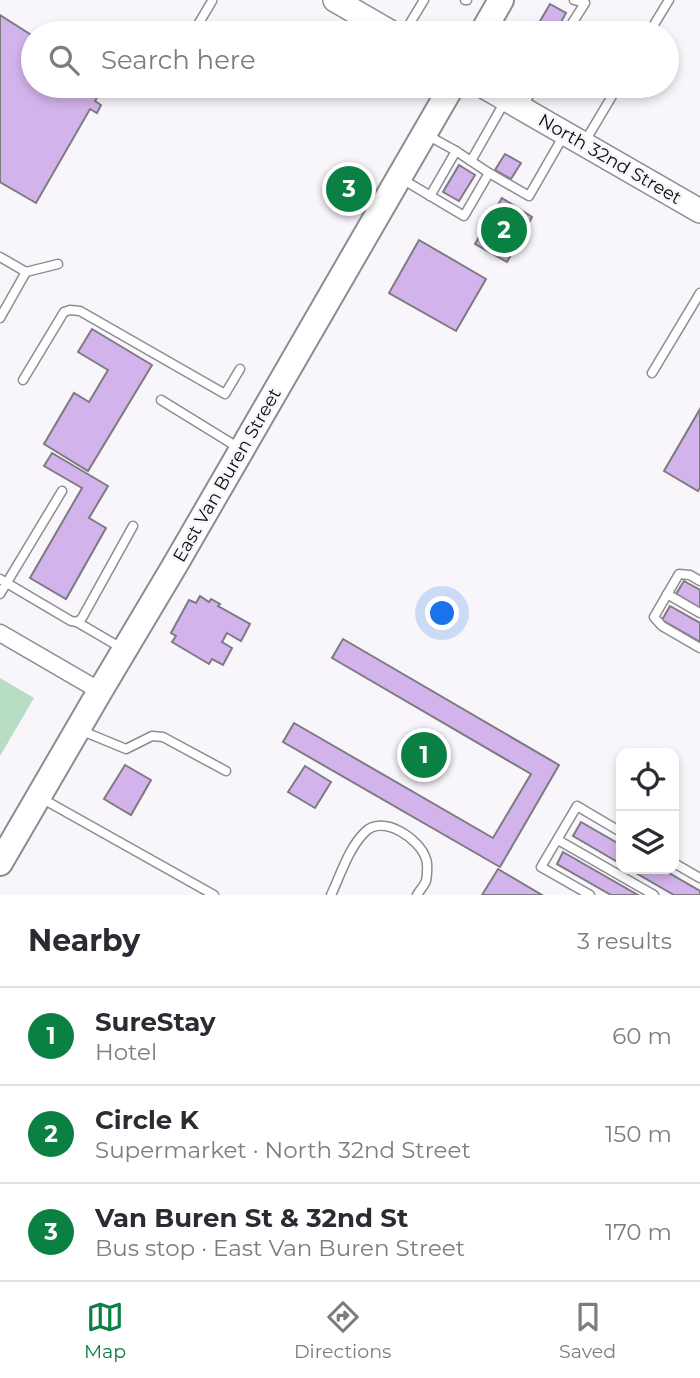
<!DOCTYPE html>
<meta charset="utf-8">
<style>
body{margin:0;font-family:Montserrat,sans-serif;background:#f7f7f7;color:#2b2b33}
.controls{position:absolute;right:21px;bottom:21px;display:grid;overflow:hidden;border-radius:14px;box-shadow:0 4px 10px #0003}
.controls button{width:63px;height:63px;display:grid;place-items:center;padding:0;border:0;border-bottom:2px solid #e1e1e2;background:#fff;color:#2b2b33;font:35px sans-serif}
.you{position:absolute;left:443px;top:614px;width:24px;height:24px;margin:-18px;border:5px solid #fff;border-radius:50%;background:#1a73e8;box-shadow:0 0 0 10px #1a73e833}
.badge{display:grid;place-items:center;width:46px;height:46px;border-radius:50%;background:#0b8043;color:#fff;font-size:23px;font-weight:700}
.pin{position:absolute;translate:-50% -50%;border:4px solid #fff;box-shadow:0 2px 7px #0006}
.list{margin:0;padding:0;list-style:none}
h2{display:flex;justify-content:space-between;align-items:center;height:91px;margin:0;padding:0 28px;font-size:30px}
h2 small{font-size:23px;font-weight:400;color:#7c7c81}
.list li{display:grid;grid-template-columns:46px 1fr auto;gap:21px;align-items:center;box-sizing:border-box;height:98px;padding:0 28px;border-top:2px solid #e1e1e2}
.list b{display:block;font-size:26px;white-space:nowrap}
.list p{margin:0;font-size:23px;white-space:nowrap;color:#7c7c81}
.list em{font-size:23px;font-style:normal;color:#7c7c81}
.icon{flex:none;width:38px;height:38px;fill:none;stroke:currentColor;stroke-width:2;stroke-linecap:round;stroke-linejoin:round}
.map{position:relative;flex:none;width:700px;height:895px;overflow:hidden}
.search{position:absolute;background:#fff;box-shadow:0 4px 10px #0003;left:21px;right:21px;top:21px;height:77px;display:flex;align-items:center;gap:18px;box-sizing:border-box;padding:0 24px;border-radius:38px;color:#7c7c81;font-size:26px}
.sheet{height:385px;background:#fff}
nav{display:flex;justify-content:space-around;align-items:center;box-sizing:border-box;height:98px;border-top:2px solid #e1e1e2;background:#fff;font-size:19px;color:#7c7c81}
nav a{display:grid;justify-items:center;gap:4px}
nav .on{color:#0b8043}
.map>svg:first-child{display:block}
.green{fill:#b8ddc5}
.building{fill:#d3b3eb;stroke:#7d7b80;stroke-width:2}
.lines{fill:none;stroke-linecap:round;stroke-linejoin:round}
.service-casing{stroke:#8f8c91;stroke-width:11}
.minor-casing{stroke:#8f8c91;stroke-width:19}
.secondary-casing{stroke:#8f8c91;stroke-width:26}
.primary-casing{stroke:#8f8c91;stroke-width:28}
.service{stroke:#fff;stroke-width:8}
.minor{stroke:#fff;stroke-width:16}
.secondary{stroke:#fff;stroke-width:23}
.primary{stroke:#fff;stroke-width:24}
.labels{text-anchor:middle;stroke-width:5;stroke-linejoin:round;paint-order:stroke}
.street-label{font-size:18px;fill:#0d0c0e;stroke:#f8f5fb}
</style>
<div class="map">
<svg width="700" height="895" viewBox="0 0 700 895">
<rect width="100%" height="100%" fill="#f8f5fb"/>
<polygon class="green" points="0,678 34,698 0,756"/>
<g class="building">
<polygon points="550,4 566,13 555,33 533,33"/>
<polygon points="0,15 33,36 33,86 104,86 95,101 101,105 97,113 90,109 36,203 0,182"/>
<polygon points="587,86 613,86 606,97"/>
<polygon points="505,154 521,163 511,179 495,170"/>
<polygon points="459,165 475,175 459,201 443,192"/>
<polygon points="502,198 532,217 507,262 475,244"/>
<polygon points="419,240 486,279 456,331 389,293"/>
<polygon points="92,329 152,365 88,471 44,444 74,393 89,402 108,370 78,352"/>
<polygon points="700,409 700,487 698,491 664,471"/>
<polygon points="52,453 108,486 89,518 106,528 66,599 30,578 82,488 44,466"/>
<polygon points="684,581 700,590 700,608 676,594"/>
<polygon points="200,596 209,602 211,599 220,604 218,606 250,624 241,641 227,633 222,642 232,648 223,665 212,659 209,664 172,642 176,636 171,633 189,600 196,603"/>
<polygon points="670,606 700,623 700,642 662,620"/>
<polygon points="343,639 559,765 500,867 283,742 294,723 493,838 531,774 332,658"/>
<polygon points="125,765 151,780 131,815 104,799"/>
<polygon points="305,766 331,782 315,808 288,792"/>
<polygon points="581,822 621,845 621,864 573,836"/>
<polygon points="563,852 638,895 611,895 557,864"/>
<polygon points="498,869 542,895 482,895"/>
<polygon points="629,869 662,869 700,891 700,895 674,895"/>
</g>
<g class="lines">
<g class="service-casing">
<g id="service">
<polyline points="465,0 467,0"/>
<polyline points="193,33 212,1"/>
<polyline points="404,33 424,0"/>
<polyline points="566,33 585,3 574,0"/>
<polyline points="649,33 669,0"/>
<polyline points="523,105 535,86"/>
<polyline points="427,135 456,151"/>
<polyline points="584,143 618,86"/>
<polyline points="471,161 504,103"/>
<polyline points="402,179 464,216 489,173 529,196 564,135"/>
<polyline points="430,196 456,151 489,173"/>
<polyline points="0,257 26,272 0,318"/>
<polyline points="26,272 58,264"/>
<polyline points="652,373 700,293"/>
<polyline points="23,380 64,312 70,310 80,311 225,394 240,369"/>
<polyline points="161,400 239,448"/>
<polyline points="0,579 71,621 77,622 82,618 133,526"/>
<polyline points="700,581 690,575 679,574 654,617 662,626 700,648"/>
<polyline points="0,594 62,491"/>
<polyline points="667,594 700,613"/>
<polyline points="77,622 123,649"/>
<polyline points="80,730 126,749 152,736 163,737 226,771"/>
<polyline points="41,798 214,895"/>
<polyline points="558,840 654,895"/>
<polyline points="674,863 700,878"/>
<path d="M 331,895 C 341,874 348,849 365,832 C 383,814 420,839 426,859 C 428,864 427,876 426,881 C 424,886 419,891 417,895"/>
<polyline points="590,895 541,867 577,806 621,832"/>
</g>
</g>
<g class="minor-casing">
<polyline id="minor" points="0,633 100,691"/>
</g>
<g class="secondary-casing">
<g id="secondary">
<polyline points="335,0 392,33"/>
<polyline points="483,86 700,211"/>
</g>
</g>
<g class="primary-casing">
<g id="primary">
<polyline points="482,33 501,0"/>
<polyline points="0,863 100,691 175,565 452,86"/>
</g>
</g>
<use href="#service" class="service"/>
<use href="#minor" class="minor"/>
<use href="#secondary" class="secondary"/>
<use href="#primary" class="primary"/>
</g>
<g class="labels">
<g class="street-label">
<text transform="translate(610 159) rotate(30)" y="6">North 32nd Street</text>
<text transform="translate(227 475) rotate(-60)" y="6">East Van Buren Street</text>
</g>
</g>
</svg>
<div class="controls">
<button><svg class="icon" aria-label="locate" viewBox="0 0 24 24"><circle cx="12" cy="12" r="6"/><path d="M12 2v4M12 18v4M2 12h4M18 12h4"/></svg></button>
<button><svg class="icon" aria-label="layers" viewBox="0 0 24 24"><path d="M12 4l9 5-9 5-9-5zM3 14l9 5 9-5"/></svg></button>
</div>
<div class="you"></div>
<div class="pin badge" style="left:424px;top:755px">1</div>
<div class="pin badge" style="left:504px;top:230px">2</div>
<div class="pin badge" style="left:349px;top:189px">3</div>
<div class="search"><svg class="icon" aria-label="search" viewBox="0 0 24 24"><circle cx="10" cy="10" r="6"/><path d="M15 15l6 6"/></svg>Search here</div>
</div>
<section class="sheet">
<h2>Nearby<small>3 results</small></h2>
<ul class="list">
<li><span class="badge">1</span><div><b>SureStay</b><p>Hotel</p></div><em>60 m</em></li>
<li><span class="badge">2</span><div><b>Circle K</b><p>Supermarket · North 32nd Street</p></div><em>150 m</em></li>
<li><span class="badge">3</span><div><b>Van Buren St &amp; 32nd St</b><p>Bus stop · East Van Buren Street</p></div><em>170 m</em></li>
</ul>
</section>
<nav>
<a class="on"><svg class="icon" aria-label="map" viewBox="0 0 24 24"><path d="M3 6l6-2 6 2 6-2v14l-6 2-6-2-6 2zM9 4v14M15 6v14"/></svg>Map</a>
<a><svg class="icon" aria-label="directions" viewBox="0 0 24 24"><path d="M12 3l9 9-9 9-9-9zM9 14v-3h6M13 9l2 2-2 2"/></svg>Directions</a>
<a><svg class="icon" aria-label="saved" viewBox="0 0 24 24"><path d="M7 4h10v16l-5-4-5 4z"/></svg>Saved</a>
</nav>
